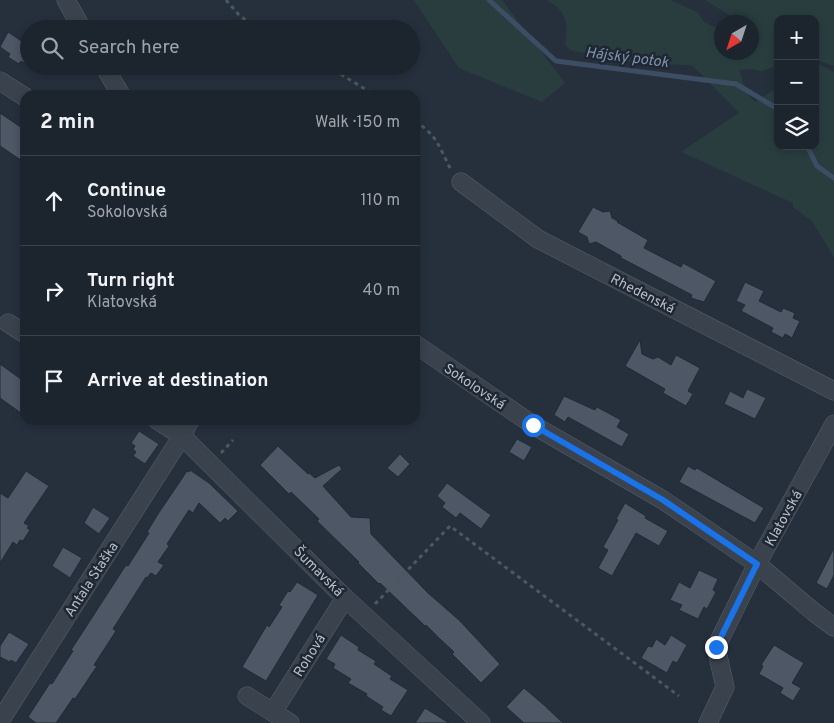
<!DOCTYPE html>
<meta charset="utf-8">
<style>
body{margin:0;font-family:Overpass,sans-serif;background:#29303a;color:#f1f3f6}
.controls{position:absolute;right:15px;top:15px;display:grid;overflow:hidden;border-radius:10px;box-shadow:0 2px 8px #0003}
.controls button{width:45px;height:45px;display:grid;place-items:center;padding:0;border:0;border-bottom:1px solid #3a414a;background:#1c242e;color:#f1f3f6;font:25px sans-serif}
.compass{position:absolute;left:714px;top:15px;width:45px;height:45px;border-radius:50%;background:#1c242e;box-shadow:0 2px 8px #0003;rotate:219deg}
.stop{position:absolute;width:15px;height:15px;margin:-11px;border:4px solid #1a73e8;border-radius:50%;background:#fff}
.stop.end{background:#1a73e8;border-color:#fff;box-shadow:0 1px 5px #0008}
.list{margin:0;padding:0;list-style:none}
h2{display:flex;justify-content:space-between;align-items:center;height:65px;margin:0;padding:0 20px;font-size:21px}
h2 small{font-size:16px;font-weight:400;color:#a0a4aa}
.list li{display:grid;grid-template-columns:32px 1fr auto;gap:15px;align-items:center;box-sizing:border-box;height:90px;padding:0 20px;border-top:1px solid #3a414a}
.list b{display:block;font-size:19px;white-space:nowrap}
.list p{margin:0;font-size:16px;white-space:nowrap;color:#a0a4aa}
.list em{font-size:16px;font-style:normal;color:#a0a4aa}
.icon{flex:none;width:28px;height:28px;fill:none;stroke:currentColor;stroke-width:2;stroke-linecap:round;stroke-linejoin:round}
.map{position:relative;flex:none;width:834px;height:723px;overflow:hidden}
.search{position:absolute;background:#1c242e;box-shadow:0 2px 8px #0003;left:20px;top:20px;width:400px;height:55px;display:flex;align-items:center;gap:12px;box-sizing:border-box;padding:0 18px;border-radius:28px;color:#a0a4aa;font-size:19px}
.panel{position:absolute;background:#1c242e;box-shadow:0 2px 8px #0003;left:20px;top:90px;width:400px;height:335px;border-radius:15px}
.map>svg:first-child{display:block}
.green{fill:#293d3f}
.lines{fill:none;stroke-linecap:round;stroke-linejoin:round}
.stream{stroke:#3d4d64;stroke-width:5}
.building{fill:#4d5765;stroke:#212934}
.minor-casing{stroke:#58606b;stroke-width:19}
.path{stroke:#485a5d;stroke-width:3;stroke-dasharray:4 4;stroke-linecap:butt}
.minor{stroke:#3a424d;stroke-width:18}
.route{stroke:#1a73e8;stroke-width:6}
.labels{text-anchor:middle;stroke-width:5;stroke-linejoin:round;paint-order:stroke}
.street-label{font-size:14px;fill:#b6bdc8;stroke:#1f2732}
.water-label{font-size:15px;font-style:italic;fill:#8093ad;stroke:#1f2732}
</style>
<div class="map">
<svg width="834" height="723" viewBox="0 0 834 723">
<rect width="100%" height="100%" fill="#26303d"/>
<g class="green">
<polygon points="414,0 502,0 565,83 542,102 459,68"/>
<path d="M 546,0 L 670,0 L 697,12 L 705,23 L 721,29 L 722,52 L 752,52 L 752,22 L 741,22 L 705,0 L 834,0 L 834,66 L 815,60 L 815,19 L 778,19 L 778,66 L 761,71 L 751,69 L 739,70 L 747,93 L 755,102 L 778,87 L 778,146 L 815,146 L 815,62 L 834,72 L 834,257 L 812,221 L 793,207 L 793,203 L 681,152 L 739,113 L 692,65 L 646,64 L 643,62 L 636,64 L 604,55 L 578,52 L 570,50 L 565,44 C 569,23 566,10 546,0 Z"/>
</g>
<g class="lines">
<g class="stream">
<polyline points="489,0 556,61 736,84 778,109"/>
<polyline points="807,146 817,166 834,178"/>
</g>
</g>
<g class="building">
<polygon points="8,32 29,46 29,66 21,61 19,64 8,57 10,54 0,47"/>
<polygon points="0,113 25,130 25,163 0,146"/>
<polygon points="593,207 603,212 610,211 612,218 618,221 617,222 648,240 644,248 681,267 683,263 716,281 704,302 691,298 692,295 621,258 621,256 596,242 589,244 587,237 578,232"/>
<polygon points="745,282 764,291 759,301 781,312 783,308 795,313 793,318 800,321 792,338 785,334 783,338 771,332 773,328 741,311 745,305 736,301"/>
<polygon points="640,340 642,354 653,359 658,357 671,365 676,355 700,368 688,391 693,394 686,406 663,393 665,389 625,366"/>
<polygon points="0,364 25,382 25,416 0,398"/>
<polygon points="747,389 766,398 755,419 724,404 730,391 743,398"/>
<polygon points="564,396 595,410 597,407 621,420 617,427 629,434 622,447 568,417 565,422 554,415"/>
<polygon points="139,431 159,444 145,464 133,456 136,452 133,449 135,446 131,443"/>
<polygon points="517,439 532,447 524,461 509,452"/>
<polygon points="278,446 308,474 309,473 315,478 339,465 342,469 323,486 351,517 370,518 371,534 428,593 459,620 500,664 481,683 452,654 454,652 440,639 426,625 425,626 380,583 379,584 358,563 359,562 317,521 319,519 291,492 289,494 260,465"/>
<polygon points="400,454 410,464 398,477 387,468"/>
<polygon points="688,466 695,470 697,468 764,508 755,523 679,482"/>
<polygon points="190,470 209,483 238,511 228,521 225,518 220,523 199,503 193,513 189,510 167,544 169,546 158,562 164,565 156,576 151,573 147,578 146,577 113,629 116,631 94,665 97,666 75,699 73,698 56,723 36,723 28,717 50,683 52,684 62,668 73,651 71,650 126,565 128,566 149,533 147,532 158,514 187,471 189,472"/>
<polygon points="26,471 49,486 24,523 29,526 27,528 30,530 23,541 20,540 17,545 13,542 0,563 0,493 8,498"/>
<polygon points="447,483 491,515 481,529 460,513 456,518 442,507 445,503 437,496"/>
<polygon points="625,503 646,516 645,518 668,531 659,546 636,533 612,576 598,568 608,550 603,547 618,520 616,519"/>
<polygon points="93,507 110,518 99,534 84,523"/>
<polygon points="63,547 82,558 70,578 52,566"/>
<polygon points="834,548 834,575 827,589 816,583"/>
<polygon points="699,570 718,579 713,590 716,592 707,609 704,607 698,619 679,610 682,605 670,600 679,582 690,588"/>
<polygon points="297,582 318,595 266,681 242,667 267,625 269,627 282,607 279,605 288,591 290,592"/>
<polygon points="9,632 29,644 16,663 11,660 10,662 0,657 0,646"/>
<polygon points="341,635 359,647 358,650 376,661 374,664 392,676 390,679 408,690 391,716 381,710 383,707 366,696 367,694 348,683 351,679 333,668 335,664 326,659"/>
<polygon points="671,635 687,645 677,663 673,661 667,673 641,658 648,646 652,647 656,639 665,645"/>
<polygon points="774,645 804,663 792,683 801,688 793,701 780,693 783,688 759,674 763,666 761,665"/>
<polygon points="524,688 544,705 563,723 524,723 506,707"/>
<polygon points="425,708 449,723 415,723"/>
</g>
<g class="lines">
<g class="minor-casing">
<g id="minor">
<polyline points="66,0 82,29"/>
<polyline points="104,66 121,95"/>
<polyline points="0,81 25,97"/>
<polyline points="461,182 538,239 834,391"/>
<polyline points="8,323 25,334"/>
<polyline points="415,344 533,425 663,500 757,564 815,613 834,627"/>
<polyline points="157,420 182,436 345,598 481,723"/>
<polyline points="247,696 290,723"/>
<polyline points="273,712 345,598"/>
<polyline points="0,721 182,436 190,420"/>
<polyline points="708,723 725,687 716,647 757,564 834,424"/>
</g>
</g>
<g class="path">
<polyline points="226,0 239,15 257,29"/>
<polyline points="327,66 375,95"/>
<path d="M 415,121 C 438,136 439,147 451,170"/>
<polyline points="221,453 233,440"/>
<polyline points="375,604 450,526 679,696"/>
</g>
<use href="#minor" class="minor"/>
</g>
<g class="lines">
<polyline class="route" points="533,425 663,500 757,564 716,647"/>
</g>
<g class="labels">
<g class="street-label">
<text transform="translate(643 293) rotate(27)" y="5">Rhedenská</text>
<text transform="translate(475 386) rotate(34)" y="5">Sokolovská</text>
<text transform="translate(783 518) rotate(-61)" y="5">Klatovská</text>
<text transform="translate(319 571) rotate(45)" y="5">Šumavská</text>
<text transform="translate(91 579) rotate(-57)" y="5">Antala Staška</text>
<text transform="translate(309 655) rotate(-58)" y="5">Rohová</text>
</g>
<g class="water-label">
<text transform="translate(627 57) rotate(7)" y="5">Hájský potok</text>
</g>
</g>
</svg>
<div class="controls">
<button>+</button>
<button>−</button>
<button><svg class="icon" aria-label="layers" viewBox="0 0 24 24"><path d="M12 4l9 5-9 5-9-5zM3 14l9 5 9-5"/></svg></button>
</div>
<svg class="compass" viewBox="-18 -18 36 36"><path d="M0-13l5 13h-10z" fill="#e53935"/><path d="M0 13l5-13h-10z" fill="#a0a4aa"/></svg>
<div class="stop" style="left:533px;top:425px"></div>
<div class="stop end" style="left:716px;top:647px"></div>
<div class="search"><svg class="icon" aria-label="search" viewBox="0 0 24 24"><circle cx="10" cy="10" r="6"/><path d="M15 15l6 6"/></svg>Search here</div>
<section class="panel">
<h2>2 min<small>Walk · 150 m</small></h2>
<ul class="list">
<li><svg class="icon" aria-label="ahead" viewBox="0 0 24 24"><path d="M12 20V5M6 11l6-6 6 6"/></svg><div><b>Continue</b><p>Sokolovská</p></div><em>110 m</em></li>
<li><svg class="icon" aria-label="right" viewBox="0 0 24 24"><path d="M7 20v-9h11M14 6l5 5-5 5"/></svg><div><b>Turn right</b><p>Klatovská</p></div><em>40 m</em></li>
<li><svg class="icon" aria-label="arrive" viewBox="0 0 24 24"><path d="M6 21V4h12l-3 4 3 4H6"/></svg><div><b>Arrive at destination</b></div></li>
</ul>
</section>
</div>
